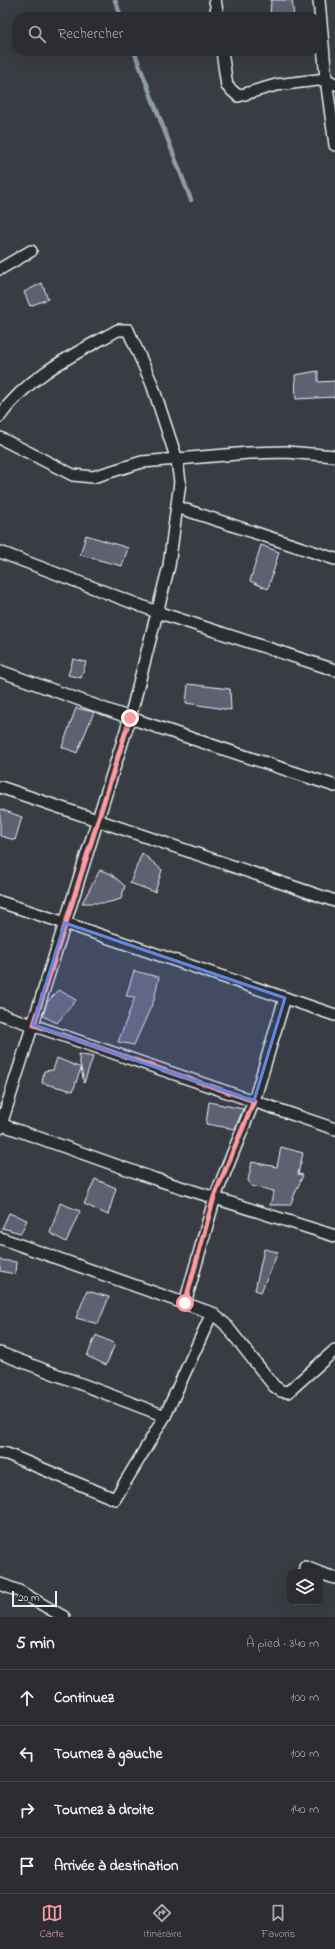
<!DOCTYPE html>
<html lang="fr">
<meta charset="utf-8">
<style>
body{margin:0;font-family:"Indie Flower",sans-serif;background:#34353a;color:#f1f3f6}
.controls{position:absolute;right:12px;bottom:12px;display:grid;overflow:hidden;border-radius:8px;box-shadow:0 4px 16px #0002}
.controls button{width:36px;height:36px;display:grid;place-items:center;padding:0;border:0;border-bottom:1px solid #48494d;background:#2c2d32;color:#f1f3f6;font:20px sans-serif}
.scale{position:absolute;left:12px;bottom:10px;width:45px;box-sizing:border-box;padding-left:4px;border:2px solid #e8f1f8;border-top:0;font-size:11px;line-height:14px;white-space:nowrap;color:#e8f1f8;-webkit-text-stroke:3px #2a2d2e;paint-order:stroke}
.stop{position:absolute;width:12px;height:12px;margin:-9px;border:3px solid #ff9aa2;border-radius:50%;background:#fff}
.stop.end{background:#ff9aa2;border-color:#fff;box-shadow:0 1px 4px #0008}
.list{margin:0;padding:0;list-style:none}
h2{display:flex;justify-content:space-between;align-items:center;height:52px;margin:0;padding:0 16px;font-size:17px}
h2 small{font-size:13px;font-weight:400;color:#a6a8ac}
.list li{display:grid;grid-template-columns:26px 1fr auto;gap:12px;align-items:center;box-sizing:border-box;height:56px;padding:0 16px;border-top:1px solid #48494d}
.list b{display:block;font-size:15px;white-space:nowrap}
.list em{font-size:13px;font-style:normal;color:#a6a8ac}
.icon{flex:none;width:22px;height:22px;fill:none;stroke:currentColor;stroke-width:2;stroke-linecap:round;stroke-linejoin:round}
.map{position:relative;flex:none;width:335px;height:1617px;overflow:hidden}
.search{position:absolute;background:#2c2d32;box-shadow:0 4px 16px #0002;left:12px;right:12px;top:12px;height:44px;display:flex;align-items:center;gap:10px;box-sizing:border-box;padding:0 14px;border-radius:16px;color:#a6a8ac;font-size:15px}
.sheet{height:276px;background:#2c2d32}
nav{display:flex;justify-content:space-around;align-items:center;box-sizing:border-box;height:56px;border-top:1px solid #48494d;background:#2c2d32;font-size:11px;color:#a6a8ac}
nav a{display:grid;justify-items:center;gap:2px}
nav .on{color:#ff9aa2}
.map>svg:first-child{display:block}
.lines{fill:none;stroke-linecap:round;stroke-linejoin:round}
.stream{stroke:#8e9ca9;stroke-width:4.5}
.building{fill:#606073;stroke:#e8f1f8}
.minor-casing{stroke:#e8f1f8;stroke-width:14}
.minor{stroke:#2a2d2e;stroke-width:11}
.route{stroke:#ff9aa2;stroke-width:5}
.marked{fill:#6487e3;fill-opacity:0.2;stroke:#6487e3;stroke-width:3;stroke-linejoin:round}
</style>
<div class="map">
<svg width="335" height="1617" viewBox="0 0 335 1617">
<rect width="100%" height="100%" fill="#3a3c43"/>
<filter id="ink" filterUnits="userSpaceOnUse"><feTurbulence type="fractalNoise" baseFrequency=".025" numOctaves="2"/><feDisplacementMap in="SourceGraphic" scale="8" xChannelSelector="R" yChannelSelector="G"/><feConvolveMatrix kernelMatrix="1 2 1 2 8 2 1 2 1" color-interpolation-filters="sRGB"/></filter>
<g filter="url(#ink)">
<g class="lines">
<g class="stream">
<polyline points="115,0 121,17"/>
<polyline points="134,51 191,200"/>
</g>
</g>
<g class="building">
<polygon points="271,0 292,0 294,17 270,17"/>
<polygon points="42,283 48,299 30,306 24,292"/>
<polygon points="318,371 318,382 335,381 335,397 296,399 295,375"/>
<polygon points="86,535 128,548 122,566 80,555"/>
<polygon points="261,545 279,552 268,589 250,581"/>
<polygon points="73,659 86,662 81,678 68,675"/>
<polygon points="188,684 230,689 231,710 186,703"/>
<polygon points="76,708 94,712 77,753 62,747"/>
<polygon points="0,809 22,817 15,840 0,836"/>
<polygon points="142,853 162,870 155,892 130,883"/>
<polygon points="100,870 111,874 125,886 121,899 106,903 82,903"/>
<polygon points="134,971 159,977 154,1000 134,1045 118,1042 135,997 126,996"/>
<polygon points="59,990 76,1000 57,1023 43,1016 47,1002"/>
<polygon points="78,1054 93,1057 84,1083 81,1068"/>
<polygon points="57,1058 81,1068 73,1091 42,1083 44,1071 53,1070"/>
<polygon points="209,1102 243,1109 235,1129 206,1124"/>
<polygon points="281,1147 303,1153 298,1174 303,1175 290,1205 270,1205 274,1191 251,1186 248,1180 252,1162 277,1167"/>
<polygon points="95,1179 116,1188 108,1215 84,1204"/>
<polygon points="60,1203 80,1211 66,1242 50,1233"/>
<polygon points="9,1213 27,1220 21,1233 2,1228"/>
<polygon points="264,1249 278,1252 261,1292 255,1290"/>
<polygon points="0,1260 16,1262 15,1274 0,1271"/>
<polygon points="87,1291 109,1297 98,1324 76,1318"/>
<polygon points="96,1335 115,1344 106,1365 87,1356"/>
</g>
<g class="lines">
<g class="minor-casing">
<g id="minor">
<polyline points="215,0 218,17"/>
<polyline points="319,0 326,79 335,145"/>
<polyline points="222,51 227,86 238,96 276,85 326,79 335,84"/>
<polyline points="0,269 31,251"/>
<path d="M 0,416 C 29,375 75,354 118,330 L 128,330 L 152,384 L 177,460 L 180,482 L 169,566 L 130,718 L 0,1128"/>
<polyline points="0,438 73,475 93,477 142,462 249,453 286,452 335,456"/>
<polyline points="177,507 335,559"/>
<polyline points="0,552 157,612 335,670"/>
<polyline points="0,671 130,718 335,786"/>
<polyline points="0,787 335,901"/>
<polyline points="0,902 65,923 335,1015"/>
<polyline points="0,1014 335,1129"/>
<polyline points="0,1124 155,1179 335,1236"/>
<polyline points="0,1238 212,1313 225,1324 274,1386 281,1391 288,1392 335,1350"/>
<polyline points="185,1303 215,1197 254,1101 285,998"/>
<polyline points="0,1353 165,1416"/>
<polyline points="0,1453 7,1454 115,1499 165,1416 212,1313"/>
<polyline points="305,1567 318,1572"/>
<polyline points="320,1573 335,1578"/>
<polyline points="0,1584 19,1591 64,1617"/>
</g>
</g>
<use href="#minor" class="minor"/>
</g>
</g>
<g class="lines" filter="url(#ink)">
<polyline class="route" points="130,718 34,1025 254,1101 214,1197 185,1303"/>
</g>
<path class="marked" d="M 65,923 L 285,998 L 254,1101 L 33,1025 Z"/>
</svg>
<div class="controls">
<button><svg class="icon" aria-label="layers" viewBox="0 0 24 24"><path d="M12 4l9 5-9 5-9-5zM3 14l9 5 9-5"/></svg></button>
</div>
<div class="scale">20 m</div>
<div class="stop" style="left:185px;top:1303px"></div>
<div class="stop end" style="left:130px;top:718px"></div>
<div class="search"><svg class="icon" aria-label="search" viewBox="0 0 24 24"><circle cx="10" cy="10" r="6"/><path d="M15 15l6 6"/></svg>Rechercher</div>
</div>
<section class="sheet">
<h2>5 min<small>À pied · 340 m</small></h2>
<ul class="list">
<li><svg class="icon" aria-label="ahead" viewBox="0 0 24 24"><path d="M12 20V5M6 11l6-6 6 6"/></svg><div><b>Continuez</b></div><em>100 m</em></li>
<li><svg class="icon" aria-label="left" viewBox="0 0 24 24"><path d="M17 20v-9H6M10 6l-5 5 5 5"/></svg><div><b>Tournez à gauche</b></div><em>100 m</em></li>
<li><svg class="icon" aria-label="right" viewBox="0 0 24 24"><path d="M7 20v-9h11M14 6l5 5-5 5"/></svg><div><b>Tournez à droite</b></div><em>140 m</em></li>
<li><svg class="icon" aria-label="arrive" viewBox="0 0 24 24"><path d="M6 21V4h12l-3 4 3 4H6"/></svg><div><b>Arrivée à destination</b></div></li>
</ul>
</section>
<nav>
<a class="on"><svg class="icon" aria-label="map" viewBox="0 0 24 24"><path d="M3 6l6-2 6 2 6-2v14l-6 2-6-2-6 2zM9 4v14M15 6v14"/></svg>Carte</a>
<a><svg class="icon" aria-label="directions" viewBox="0 0 24 24"><path d="M12 3l9 9-9 9-9-9zM9 14v-3h6M13 9l2 2-2 2"/></svg>Itinéraire</a>
<a><svg class="icon" aria-label="saved" viewBox="0 0 24 24"><path d="M7 4h10v16l-5-4-5 4z"/></svg>Favoris</a>
</nav>
